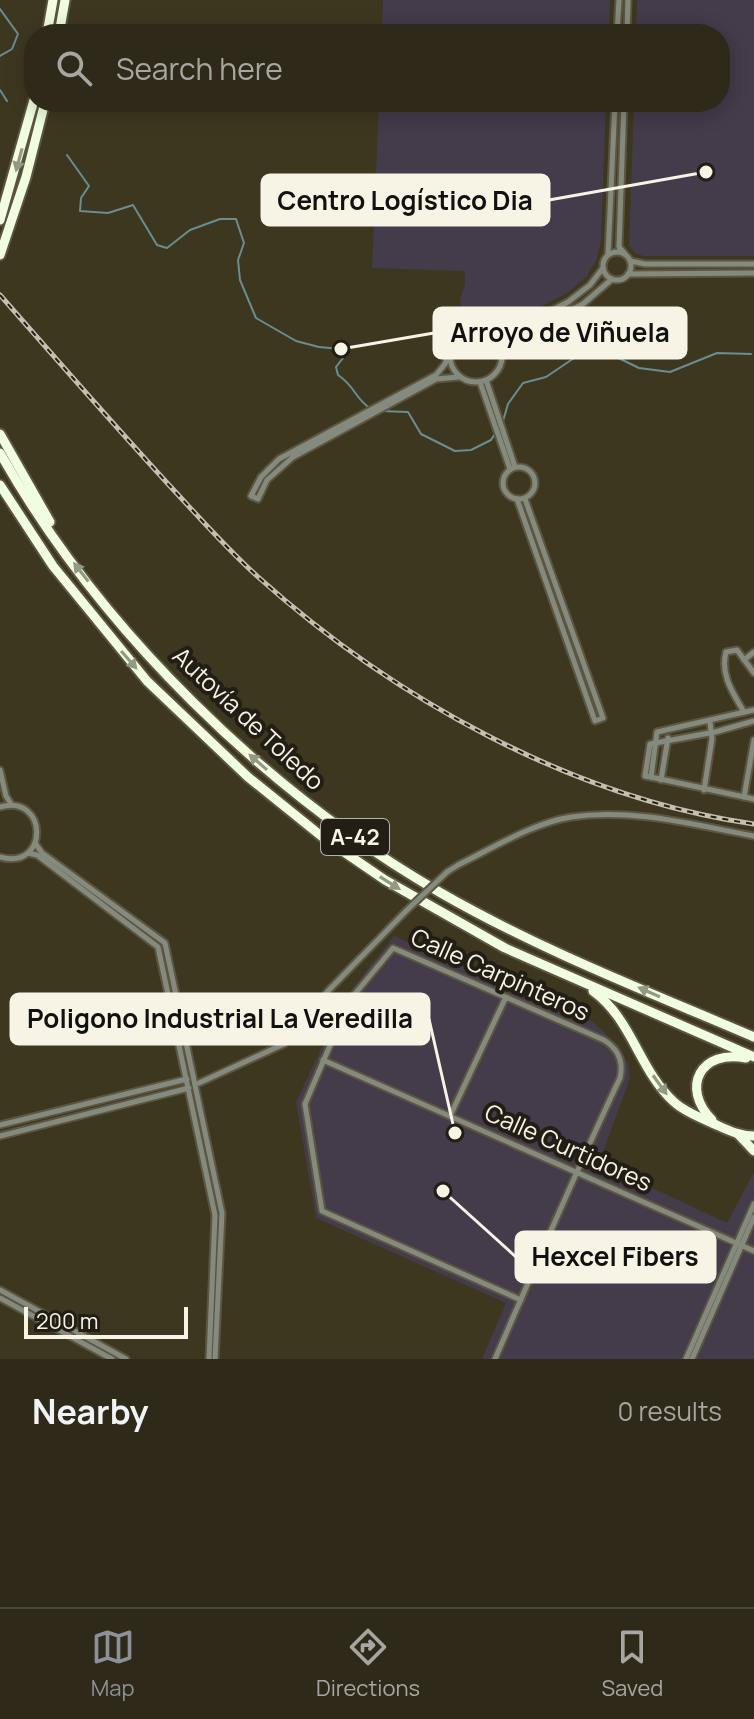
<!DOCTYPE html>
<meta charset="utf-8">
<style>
body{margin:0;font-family:Manrope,sans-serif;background:#363121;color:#f1f3f6}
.scale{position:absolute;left:24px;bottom:20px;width:164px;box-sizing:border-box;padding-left:8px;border:4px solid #f7f3e5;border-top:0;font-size:22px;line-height:28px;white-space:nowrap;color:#f7f3e5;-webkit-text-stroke:6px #221e15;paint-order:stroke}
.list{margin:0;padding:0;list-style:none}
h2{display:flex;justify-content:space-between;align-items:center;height:104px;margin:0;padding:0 32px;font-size:34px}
h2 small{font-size:26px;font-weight:400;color:#a7a6a2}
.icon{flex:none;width:44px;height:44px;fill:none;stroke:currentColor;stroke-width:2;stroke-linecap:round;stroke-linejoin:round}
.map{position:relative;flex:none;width:754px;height:1359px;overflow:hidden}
.search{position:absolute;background:#2e2918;box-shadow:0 4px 20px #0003;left:24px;right:24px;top:24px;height:88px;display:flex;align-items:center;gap:20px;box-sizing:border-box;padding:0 28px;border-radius:32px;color:#a7a6a2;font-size:30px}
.sheet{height:248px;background:#2e2918}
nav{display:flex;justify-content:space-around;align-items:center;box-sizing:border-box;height:112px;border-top:2px solid #494537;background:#2e2918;font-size:22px;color:#a7a6a2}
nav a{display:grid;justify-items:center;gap:4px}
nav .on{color:#8c9099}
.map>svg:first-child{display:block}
.industrial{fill:#443b4b}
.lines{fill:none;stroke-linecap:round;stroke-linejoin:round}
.stream{stroke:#688e94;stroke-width:2}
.minor-casing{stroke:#5c5540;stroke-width:9}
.motorway-casing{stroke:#5c5540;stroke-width:13}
.minor{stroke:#858a7e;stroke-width:5}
.motorway{stroke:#f0fedf;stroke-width:9}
.rail-casing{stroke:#c4bfae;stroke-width:5}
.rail{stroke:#221e15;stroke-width:2;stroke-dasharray:6;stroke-linecap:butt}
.minor-bridge-casing{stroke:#5c5540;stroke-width:9;stroke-linecap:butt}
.minor-bridge{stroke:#858a7e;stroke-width:5}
.oneway{fill:#939984}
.labels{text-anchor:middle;stroke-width:8;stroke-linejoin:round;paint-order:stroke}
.shield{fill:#221e15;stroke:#b7b3a7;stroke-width:2}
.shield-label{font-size:22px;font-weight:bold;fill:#f7f3e5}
.street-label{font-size:24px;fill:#f7f3e5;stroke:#221e15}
.leader{fill:none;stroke:#f7f3e5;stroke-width:3}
.callout-dot{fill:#f7f3e5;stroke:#221e15;stroke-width:3}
.callout{fill:#f7f3e5;stroke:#f7f3e5;stroke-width:3}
.callout-label{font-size:26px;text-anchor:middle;font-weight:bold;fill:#111}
</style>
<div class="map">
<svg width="754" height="1359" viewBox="0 0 754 1359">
<rect width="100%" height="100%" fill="#3e3720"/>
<g class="industrial">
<polygon points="383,0 610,0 609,34 382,34"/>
<polygon points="637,0 754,0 754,256 643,256 635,253 629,246 634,102 720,102 720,34 636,34"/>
<polygon points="379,102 606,102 601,241 596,261 586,277 567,293 499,328 477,322 464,324 460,299 465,285 465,271 372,268"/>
<polygon points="394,936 593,1022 618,1045 628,1063 630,1078 599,1163 727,1223 754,1172 754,1359 482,1359 506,1303 316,1218 296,1102 345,998"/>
</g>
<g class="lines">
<g class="stream">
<polyline points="0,9 18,34 12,49 0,56"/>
<polyline points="0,90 7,101"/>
<path d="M 67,155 L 89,186 L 81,198 L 80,211 L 108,213 L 133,205 L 157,245 L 167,248 L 190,230 L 220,219 L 236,219 L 244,243 L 238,260 L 240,280 L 256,318 L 296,341 L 319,347 L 341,349 L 343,358 L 336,367 L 338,375 C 356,387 354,398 371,409"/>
<polyline points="381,411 408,412 421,434 455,451 471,450 491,440 503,421 508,404 523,383 546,377 580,354 606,352 639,368 670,372 717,353 751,354"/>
</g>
<g class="minor-casing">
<g id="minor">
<polyline points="617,34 619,0"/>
<polyline points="627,34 628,0"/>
<polyline points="624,102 619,247 625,254"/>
<circle cx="617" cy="266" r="14"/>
<polyline points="608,255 615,102"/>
<polyline points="630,261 645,264 754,264"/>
<polyline points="628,274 754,273"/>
<circle cx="476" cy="356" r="26"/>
<polyline points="491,334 509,333 568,302 590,285 603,268"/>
<polyline points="502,353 513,341 583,304 612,279"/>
<polyline points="449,354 445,364 436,375 279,459 261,477 251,496 258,499 267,480 293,457 436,379 459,377"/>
<polyline points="486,380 515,467"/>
<polyline points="480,382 510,469"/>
<circle cx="519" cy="483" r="16"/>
<polyline points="517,499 595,721 603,718 525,499"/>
<polyline points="744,660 754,652"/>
<path d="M 744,712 C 733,693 720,675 726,652 L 737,650 L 754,673"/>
<polyline points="0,770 6,796 11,804"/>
<polyline points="651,777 645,776 650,744 715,732 754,721"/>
<polyline points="651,777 657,732 754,710"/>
<polyline points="651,777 754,799"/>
<polyline points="661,780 668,738"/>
<polyline points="704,790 712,739 710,722"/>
<polyline points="744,797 754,740"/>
<path d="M 0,807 C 48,793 50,871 0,857"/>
<polyline points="35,843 42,853 165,943 222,1213 215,1359"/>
<polyline points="28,853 37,855 158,947 215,1215 209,1359"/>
<path d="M 447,872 L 458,865 C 493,848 533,823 571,817 C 633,808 694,825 754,836"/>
<polyline points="323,1060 754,1251"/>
<polyline points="199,1083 284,1044 328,991 406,911"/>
<polyline points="450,1116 505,999"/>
<polyline points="0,1125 187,1079"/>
<polyline points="0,1136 189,1088"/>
<polyline points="0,1290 126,1359"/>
<polyline points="0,1298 112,1359"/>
<path d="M 495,1359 C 536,1265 576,1171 620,1078 C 624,1061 618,1049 604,1040 L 393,948 L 349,1001 L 305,1104 L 322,1211 L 521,1300"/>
<polyline points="686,1359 754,1204"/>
<polyline points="692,1359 754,1217"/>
</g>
</g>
<g class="motorway-casing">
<g id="motorway">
<polyline points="47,34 53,0"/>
<polyline points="59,34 65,0"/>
<polyline points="0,220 34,100"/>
<polyline points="0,255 26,177 45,102"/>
<polyline points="0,434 50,522"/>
<path d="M 0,453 C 100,630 266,792 441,893 C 540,950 649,992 754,1037"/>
<polyline points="0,485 53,566 147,681 248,777 325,839 385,880 505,948 754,1057"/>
<path d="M 593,991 C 632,1019 639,1070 674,1102 C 685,1112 699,1117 712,1123 C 726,1129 738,1136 754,1136"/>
<path d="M 712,1120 C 680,1087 701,1049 746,1058"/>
<polyline points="738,1134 754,1151"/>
</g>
</g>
<use href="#minor" class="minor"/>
<use href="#motorway" class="motorway"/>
<g class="rail-casing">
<path id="rail" d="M 0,295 C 56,359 112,423 169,485 C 198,516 226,548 257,576 C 393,698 572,798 754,824"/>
</g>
<use href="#rail" class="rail"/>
<g class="minor-bridge-casing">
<polyline id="minor-bridge" points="406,911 447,872"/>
</g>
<use href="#minor-bridge" class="minor-bridge"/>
</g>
<defs><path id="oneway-solid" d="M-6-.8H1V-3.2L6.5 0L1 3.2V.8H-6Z" transform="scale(2)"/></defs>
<g class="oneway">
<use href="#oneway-solid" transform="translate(19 160) rotate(105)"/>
<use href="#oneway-solid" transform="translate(81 572) rotate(-128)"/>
<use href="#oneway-solid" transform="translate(129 660) rotate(49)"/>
<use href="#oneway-solid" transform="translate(258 762) rotate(-139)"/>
<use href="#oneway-solid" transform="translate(390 883) rotate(32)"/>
<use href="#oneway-solid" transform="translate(649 992) rotate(-156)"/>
<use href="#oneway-solid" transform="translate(660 1085) rotate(54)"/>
</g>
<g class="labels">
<rect class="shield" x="321" y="819" width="68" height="36" rx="6"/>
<g class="shield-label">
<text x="355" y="845">A-42</text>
</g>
<g class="street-label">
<text transform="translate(248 719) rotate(43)" y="8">Autovía de Toledo</text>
<text transform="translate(500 975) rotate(24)" y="8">Calle Carpinteros</text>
<text transform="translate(568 1148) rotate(24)" y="8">Calle Curtidores</text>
</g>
</g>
<path class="leader" d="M706 172L549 200M341 349L434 333M455 1133L429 1019M443 1191L516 1257"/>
<g class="callout-dot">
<circle cx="706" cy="172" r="8"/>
<circle cx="341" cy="349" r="8"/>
<circle cx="455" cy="1133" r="8"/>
<circle cx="443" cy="1191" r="8"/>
</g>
<g class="callout">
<rect x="262" y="175" width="287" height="50" rx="8"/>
<rect x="434" y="308" width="252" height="50" rx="8"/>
<rect x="11" y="994" width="418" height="50" rx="8"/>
<rect x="516" y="1232" width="199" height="50" rx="8"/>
</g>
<g class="callout-label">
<text x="405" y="210">Centro Logístico Dia</text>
<text x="560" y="342">Arroyo de Viñuela</text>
<text x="220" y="1028">Poligono Industrial La Veredilla</text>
<text x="615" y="1266">Hexcel Fibers</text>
</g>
</svg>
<div class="scale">200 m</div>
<div class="search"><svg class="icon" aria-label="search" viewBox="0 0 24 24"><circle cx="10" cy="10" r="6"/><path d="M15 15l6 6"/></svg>Search here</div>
</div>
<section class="sheet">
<h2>Nearby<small>0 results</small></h2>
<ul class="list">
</ul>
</section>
<nav>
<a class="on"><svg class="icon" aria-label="map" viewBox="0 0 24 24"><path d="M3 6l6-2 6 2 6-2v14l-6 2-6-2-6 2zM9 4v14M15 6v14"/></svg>Map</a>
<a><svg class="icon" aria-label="directions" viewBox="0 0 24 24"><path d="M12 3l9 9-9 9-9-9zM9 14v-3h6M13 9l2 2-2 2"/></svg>Directions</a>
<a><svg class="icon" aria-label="saved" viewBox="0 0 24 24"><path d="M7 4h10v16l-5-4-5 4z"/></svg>Saved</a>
</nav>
